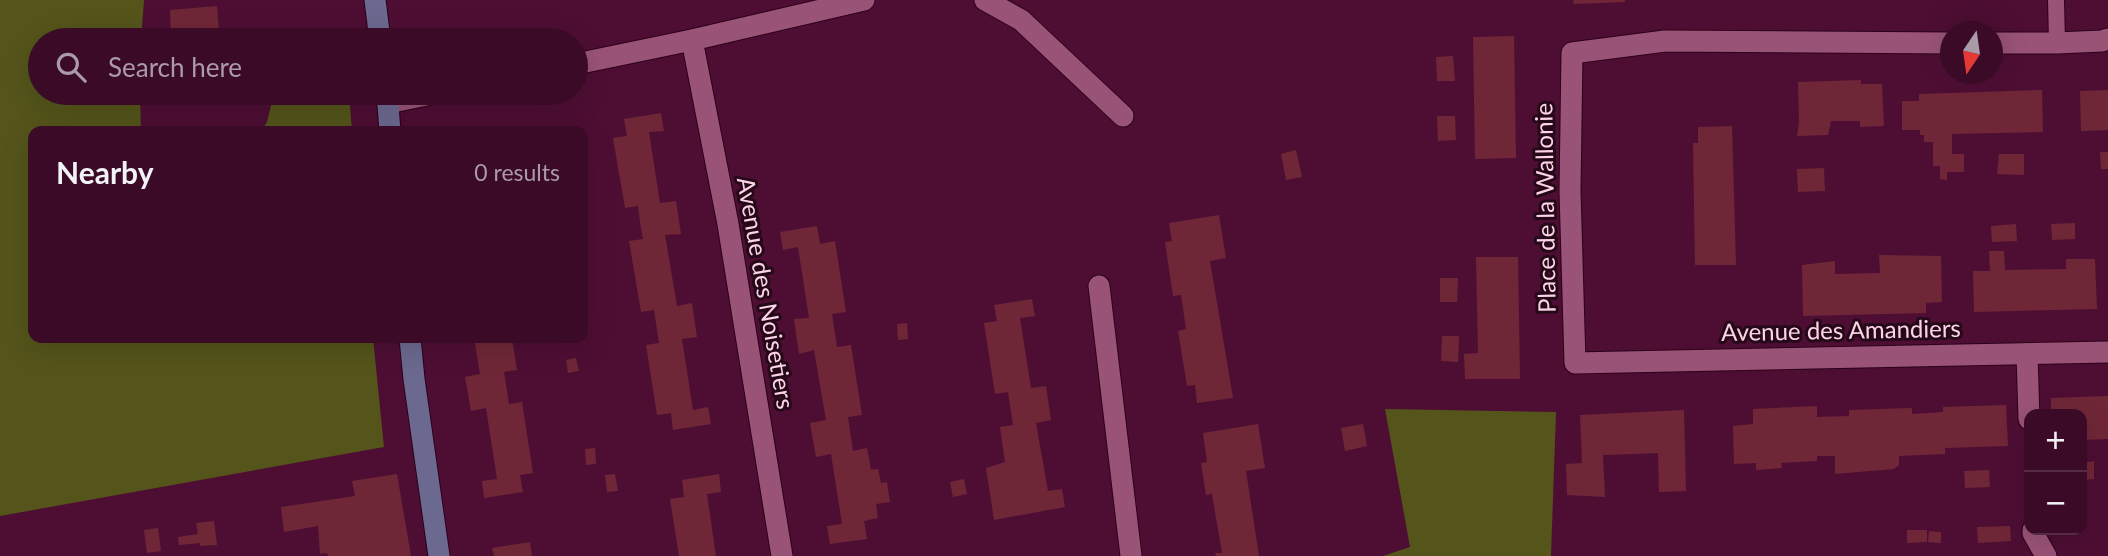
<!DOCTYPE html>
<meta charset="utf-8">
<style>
body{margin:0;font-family:Lato,sans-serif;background:#451833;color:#f1f3f6}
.controls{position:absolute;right:21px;bottom:21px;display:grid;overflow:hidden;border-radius:14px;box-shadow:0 7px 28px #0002}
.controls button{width:63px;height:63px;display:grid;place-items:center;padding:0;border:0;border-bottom:2px solid #542b44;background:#3a0a27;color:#f1f3f6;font:35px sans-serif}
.compass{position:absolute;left:1940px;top:21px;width:63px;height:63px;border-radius:50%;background:#3a0a27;box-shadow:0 7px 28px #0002;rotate:193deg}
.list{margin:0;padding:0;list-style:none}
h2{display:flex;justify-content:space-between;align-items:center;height:91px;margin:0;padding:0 28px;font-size:30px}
h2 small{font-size:23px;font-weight:400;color:#ab9aa7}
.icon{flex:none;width:38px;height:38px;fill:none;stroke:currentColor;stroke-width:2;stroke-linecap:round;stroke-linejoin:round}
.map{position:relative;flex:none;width:2108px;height:556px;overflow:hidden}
.search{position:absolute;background:#3a0a27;box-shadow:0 7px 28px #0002;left:28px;top:28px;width:560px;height:77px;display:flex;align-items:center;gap:18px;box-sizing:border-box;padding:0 24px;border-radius:38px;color:#ab9aa7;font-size:26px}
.panel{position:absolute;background:#3a0a27;box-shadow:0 7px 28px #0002;left:28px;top:126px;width:560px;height:217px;border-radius:14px}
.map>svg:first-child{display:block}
.green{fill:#54541b}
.building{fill:#6f2737}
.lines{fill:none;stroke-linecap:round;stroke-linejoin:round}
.lane-casing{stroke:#2c001a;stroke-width:18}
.street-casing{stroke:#2c001a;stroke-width:23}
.secondary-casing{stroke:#2c001a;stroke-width:23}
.lane{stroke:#995376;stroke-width:16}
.street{stroke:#995376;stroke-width:21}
.secondary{stroke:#6c6990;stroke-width:21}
.labels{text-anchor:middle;stroke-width:6;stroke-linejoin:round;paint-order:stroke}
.street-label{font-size:24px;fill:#fdd4e7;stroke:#250918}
</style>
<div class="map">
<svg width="2108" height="556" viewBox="0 0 2108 556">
<rect width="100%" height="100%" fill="#4e0e34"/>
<g class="green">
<polygon points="0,0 144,0 141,40 40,40 40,93 140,93 141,131 33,131 33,338 373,338 384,447 0,516"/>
<polygon points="274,93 349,93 352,131 261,131 267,122"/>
<polygon points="1385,409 1556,412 1551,556 1383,556 1410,547"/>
</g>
<g class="building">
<polygon points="1573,0 1625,0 1625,2 1574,4"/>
<polygon points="217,6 219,30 171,34 170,10"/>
<polygon points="1514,36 1516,158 1475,159 1473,37"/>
<polygon points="1453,56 1455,81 1437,81 1436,57"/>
<polygon points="1861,80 1861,84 1882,84 1884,126 1860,127 1860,121 1831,121 1828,135 1797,136 1799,122 1798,82"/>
<polygon points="2042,90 2043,132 1952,134 1952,154 1964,154 1964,172 1947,172 1947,180 1940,179 1940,166 1933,166 1933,142 1924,142 1924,135 1920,135 1920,130 1902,130 1902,101 1919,101 1919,94"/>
<polygon points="2108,90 2108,130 2081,131 2080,91"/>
<polygon points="661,113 664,131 649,132 660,203 676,201 681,234 665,235 677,306 692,303 697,337 682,339 693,410 708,407 711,424 673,430 671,413 657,415 646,345 659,343 654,310 641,312 629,241 643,239 640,222 638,206 625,208 613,138 627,136 624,119"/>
<polygon points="1437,116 1455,116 1456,140 1438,141"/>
<polygon points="1732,126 1736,265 1695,265 1693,143 1698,143 1698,127"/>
<polygon points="1296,150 1302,177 1286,180 1281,154"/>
<polygon points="2100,152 2108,152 2108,169 2101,169"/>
<polygon points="1999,154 2024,154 2024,175 1997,174"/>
<polygon points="1824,168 1825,191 1798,192 1797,169"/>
<polygon points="1219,215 1226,258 1210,261 1233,398 1197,403 1195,385 1187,386 1178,331 1186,329 1181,295 1173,296 1165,242 1172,241 1169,223"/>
<polygon points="2075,223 2075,239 2052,240 2051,224"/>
<polygon points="2016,224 2017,241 1992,242 1991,226"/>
<polygon points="817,226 820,244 835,241 846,312 832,314 837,347 851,345 862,415 848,417 853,451 867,448 871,470 878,469 881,483 887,482 890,502 876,504 878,518 864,521 867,539 830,544 827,526 842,524 831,454 816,457 810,423 826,420 814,350 799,354 794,319 809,318 798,247 783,250 780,232"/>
<polygon points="1989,251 2004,251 2005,270 2066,269 2066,259 2095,259 2097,309 1974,312 1973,271 1990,271"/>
<polygon points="1879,255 1941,256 1942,302 1926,303 1926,313 1803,316 1802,265 1835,261 1835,274 1880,273"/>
<polygon points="1476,257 1518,257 1520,379 1465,379 1464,354 1478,353"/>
<polygon points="1440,278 1458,278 1457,302 1440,302"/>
<polygon points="1032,299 1035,316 1020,318 1031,388 1046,386 1051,420 1036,423 1048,491 1062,489 1065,507 994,520 986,468 1005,462 1000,427 1013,425 1008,392 995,394 984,323 997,321 994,305"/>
<polygon points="907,323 908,339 898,340 897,324"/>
<polygon points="1442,336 1459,336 1458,362 1441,361"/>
<polygon points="474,338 512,338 517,370 504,372 509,404 522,402 533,473 520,475 523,492 484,498 482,481 497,479 486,408 471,411 465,377 480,374"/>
<polygon points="576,358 579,371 568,373 566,360"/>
<polygon points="2108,396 2108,439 2082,440 2082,414 2051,414 2051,398"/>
<polygon points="2006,405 2008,446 1945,448 1945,454 1899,456 1899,465 1894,469 1835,474 1835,456 1817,456 1817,461 1781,463 1782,468 1756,470 1756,463 1734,464 1733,426 1753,424 1753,409 1817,406 1817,417 1849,416 1849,410 1912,408 1912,414 1943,412 1943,407"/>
<polygon points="1684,410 1686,491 1659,492 1658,453 1634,454 1603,455 1605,497 1567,495 1566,464 1582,463 1580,415"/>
<polygon points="1258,424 1265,468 1246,471 1259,556 1216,556 1215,553 1222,553 1212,494 1206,495 1201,463 1207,462 1203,433"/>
<polygon points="1363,424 1367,446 1345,451 1341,428"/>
<polygon points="595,448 596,464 586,465 585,449"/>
<polygon points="2094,461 2094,479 2082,480 2082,463"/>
<polygon points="1989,470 1990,487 1965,488 1964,471"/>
<polygon points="397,474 411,556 328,556 327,553 320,554 318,526 284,532 281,507 355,496 352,481"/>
<polygon points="615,474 618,491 607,492 605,475"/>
<polygon points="719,474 721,492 707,494 716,556 679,556 670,499 684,497 682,480"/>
<polygon points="964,479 967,494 953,497 950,482"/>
<polygon points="214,521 217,545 200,546 200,543 179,545 178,537 198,534 196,523"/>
<polygon points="2010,526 2011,541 1978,543 1977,527"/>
<polygon points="158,528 161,551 147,553 144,530"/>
<polygon points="1907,530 1927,530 1927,542 1907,543"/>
<polygon points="1929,531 1941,532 1941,543 1928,542"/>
<polygon points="530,542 532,556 494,556 492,548"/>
</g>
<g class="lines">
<g class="lane-casing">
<polyline id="lane" points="2056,0 2057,43"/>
</g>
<g class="street-casing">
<g id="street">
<polyline points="985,0 1021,20 1123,116"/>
<polyline points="692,40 728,224 782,556"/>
<polyline points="1951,43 1665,41 1572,53 1570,191 1575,363 2108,352"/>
<polyline points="1993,43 2057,43 2102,41 2108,39"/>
<polyline points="576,64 692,40 864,0"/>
<polyline points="388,103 436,93"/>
<polyline points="1099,286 1131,556"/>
<polyline points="2027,354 2029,419"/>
<polyline points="2033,530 2033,533 2046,556"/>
</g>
</g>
<g class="secondary-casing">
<g id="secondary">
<polyline points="375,0 380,40"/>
<polyline points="387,93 390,131"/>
<polyline points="410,338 414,379 439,556"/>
</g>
</g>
<use href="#lane" class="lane"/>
<use href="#street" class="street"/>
<use href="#secondary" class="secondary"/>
</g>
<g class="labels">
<g class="street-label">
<text transform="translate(1546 208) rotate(-91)" y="8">Place de la Wallonie</text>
<text transform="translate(765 293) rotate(80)" y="8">Avenue des Noisetiers</text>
<text transform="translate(1841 331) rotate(-1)" y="8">Avenue des Amandiers</text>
</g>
</g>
</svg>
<div class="controls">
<button>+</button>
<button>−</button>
</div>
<svg class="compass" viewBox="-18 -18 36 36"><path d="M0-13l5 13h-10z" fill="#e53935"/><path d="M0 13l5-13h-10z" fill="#ab9aa7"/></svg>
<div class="search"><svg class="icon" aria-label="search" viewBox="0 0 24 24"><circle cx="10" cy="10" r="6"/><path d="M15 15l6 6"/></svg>Search here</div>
<section class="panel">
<h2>Nearby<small>0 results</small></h2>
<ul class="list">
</ul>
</section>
</div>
